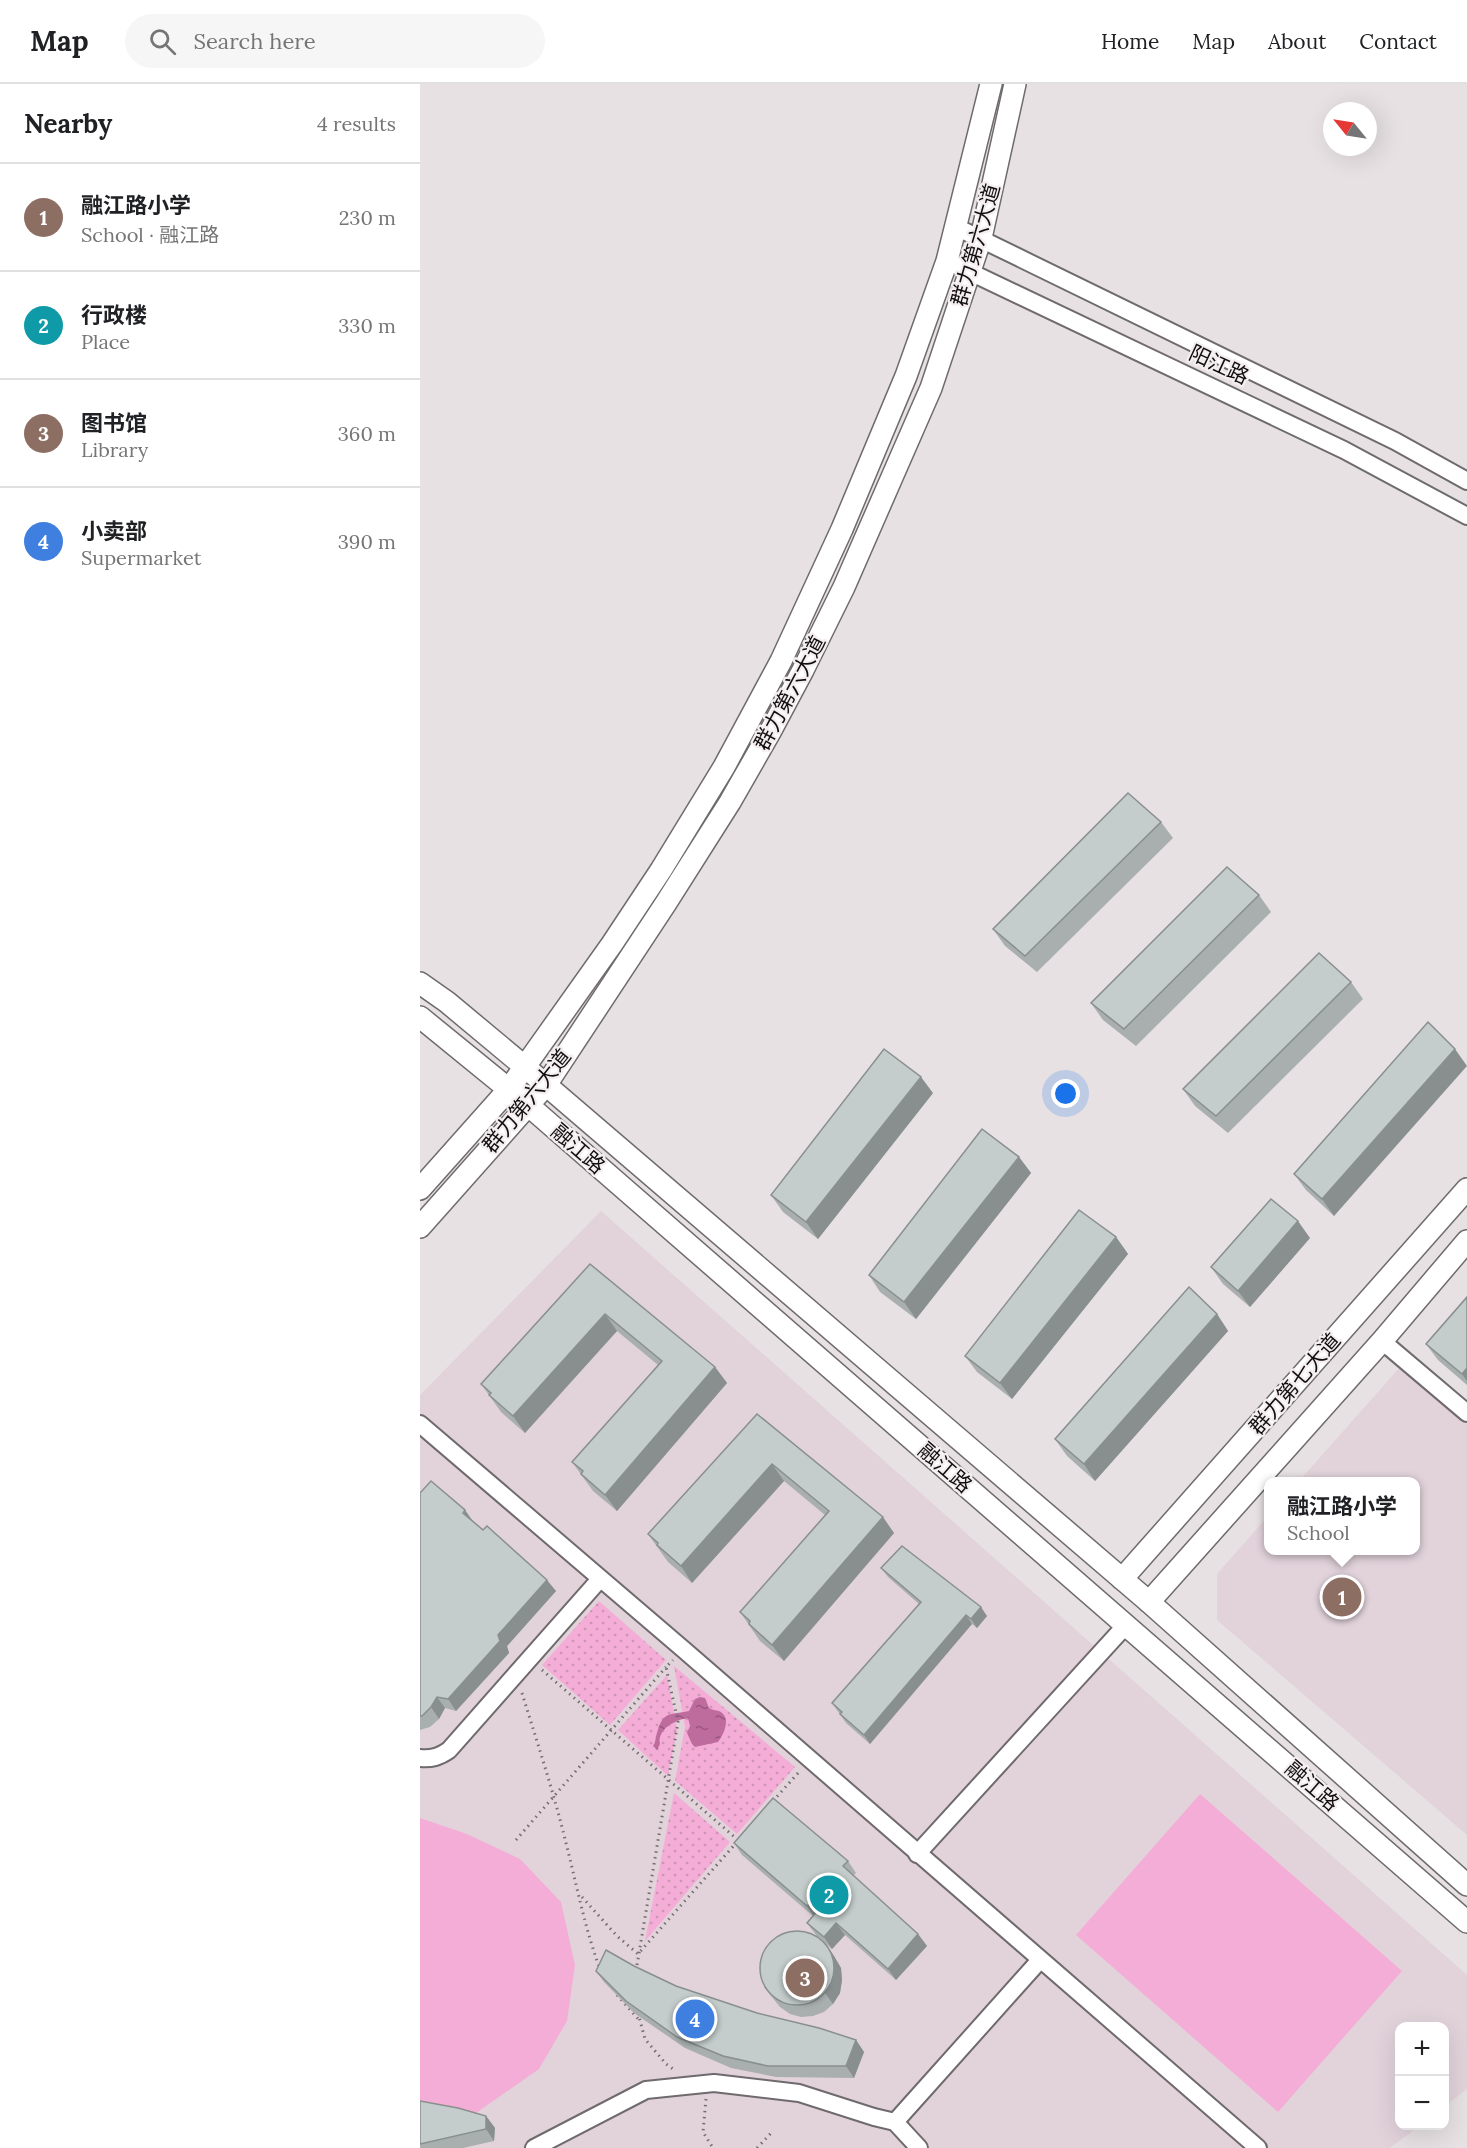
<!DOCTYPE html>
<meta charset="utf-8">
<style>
body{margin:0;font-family:Lora,"Noto Sans SC",serif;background:#f6f6f6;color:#202124}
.controls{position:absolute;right:18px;bottom:18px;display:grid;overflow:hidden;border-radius:12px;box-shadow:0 6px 24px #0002}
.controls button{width:54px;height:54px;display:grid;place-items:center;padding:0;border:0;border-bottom:2px solid #e0e0e0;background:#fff;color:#202124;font:30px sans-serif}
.compass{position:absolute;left:903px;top:18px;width:54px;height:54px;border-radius:50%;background:#fff;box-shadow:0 6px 24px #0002;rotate:300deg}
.you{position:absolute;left:646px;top:1010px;width:21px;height:21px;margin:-15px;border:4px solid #fff;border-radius:50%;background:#1a73e8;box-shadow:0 0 0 9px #1a73e833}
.badge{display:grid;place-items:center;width:39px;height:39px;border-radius:50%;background:#438b8f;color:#fff;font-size:20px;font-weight:700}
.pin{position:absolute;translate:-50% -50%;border:3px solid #fff;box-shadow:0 2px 6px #0006}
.popup{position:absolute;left:844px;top:1393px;width:156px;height:78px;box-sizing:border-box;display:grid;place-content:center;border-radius:12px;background:#fff;filter:drop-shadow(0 2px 4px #0005);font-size:20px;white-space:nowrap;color:#757577}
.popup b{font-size:22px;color:#202124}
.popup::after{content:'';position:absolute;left:50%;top:100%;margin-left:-12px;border:12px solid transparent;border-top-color:#fff}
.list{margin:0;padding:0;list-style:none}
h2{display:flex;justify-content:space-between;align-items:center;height:78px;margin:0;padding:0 24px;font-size:26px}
h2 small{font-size:20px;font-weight:400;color:#757577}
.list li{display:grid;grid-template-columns:39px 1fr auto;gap:18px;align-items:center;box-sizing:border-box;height:108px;padding:0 24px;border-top:2px solid #e0e0e0}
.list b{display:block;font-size:22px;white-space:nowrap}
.list p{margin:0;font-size:20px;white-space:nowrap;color:#757577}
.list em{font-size:20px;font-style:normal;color:#757577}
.icon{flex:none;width:33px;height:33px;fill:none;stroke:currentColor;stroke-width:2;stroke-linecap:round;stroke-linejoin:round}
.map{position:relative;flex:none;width:1047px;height:2064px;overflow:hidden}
header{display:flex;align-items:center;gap:36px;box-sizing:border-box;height:84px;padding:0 30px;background:#fff;border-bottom:2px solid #e0e0e0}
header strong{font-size:28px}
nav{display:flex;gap:33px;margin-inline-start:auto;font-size:21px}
.search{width:420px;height:54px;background:#f6f6f6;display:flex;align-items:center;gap:15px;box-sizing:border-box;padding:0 21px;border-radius:33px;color:#757577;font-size:22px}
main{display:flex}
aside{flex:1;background:#fff}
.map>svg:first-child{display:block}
.built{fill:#e2d3db}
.grass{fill:url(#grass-dots)}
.pitch{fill:#f4add6}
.water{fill:url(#water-ripples)}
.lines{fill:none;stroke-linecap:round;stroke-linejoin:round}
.minor-casing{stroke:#6f6a6d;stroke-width:20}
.major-casing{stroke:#6f6a6d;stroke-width:24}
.path{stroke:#736f71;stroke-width:3;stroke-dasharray:1.5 4.5;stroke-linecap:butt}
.minor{stroke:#fff;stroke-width:16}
.major{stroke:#fff;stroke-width:21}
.wall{fill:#a9afaf}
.shaded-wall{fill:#898f8f}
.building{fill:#c4cccc;stroke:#898f8f;stroke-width:1.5}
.labels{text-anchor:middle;stroke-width:4.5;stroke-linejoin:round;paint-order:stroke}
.street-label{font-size:21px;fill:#110e10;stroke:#f5eef1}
</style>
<header>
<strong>Map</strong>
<div class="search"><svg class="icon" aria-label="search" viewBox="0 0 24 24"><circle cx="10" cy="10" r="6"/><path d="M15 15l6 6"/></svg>Search here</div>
<nav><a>Home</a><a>Map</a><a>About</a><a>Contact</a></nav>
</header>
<main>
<aside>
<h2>Nearby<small>4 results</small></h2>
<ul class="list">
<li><span class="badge" style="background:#8d6e63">1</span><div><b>融江路小学</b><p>School · 融江路</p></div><em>230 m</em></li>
<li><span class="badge" style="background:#0f9aa8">2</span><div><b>行政楼</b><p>Place</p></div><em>330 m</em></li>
<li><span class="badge" style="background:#8d6e63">3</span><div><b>图书馆</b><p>Library</p></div><em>360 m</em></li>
<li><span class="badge" style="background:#3f7fe0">4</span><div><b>小卖部</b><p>Supermarket</p></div><em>390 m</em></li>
</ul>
</aside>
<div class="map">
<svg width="1047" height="2064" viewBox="0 0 1047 2064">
<defs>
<pattern id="grass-dots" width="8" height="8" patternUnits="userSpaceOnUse" patternTransform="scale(1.5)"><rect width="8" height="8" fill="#f4add6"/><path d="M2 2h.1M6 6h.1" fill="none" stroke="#d094b7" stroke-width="1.8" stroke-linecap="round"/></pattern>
<pattern id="water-ripples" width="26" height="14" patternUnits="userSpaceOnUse" patternTransform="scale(1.5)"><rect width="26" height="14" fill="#be6b9d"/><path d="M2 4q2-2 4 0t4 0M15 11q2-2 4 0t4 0" fill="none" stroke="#99567f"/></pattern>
</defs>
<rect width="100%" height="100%" fill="#e7e1e4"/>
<g class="built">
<polygon points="181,1127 1047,1891 1047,2005 1025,2022 1024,1942 980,1942 980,2042 999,2042 970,2064 0,2064 0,1311"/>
<polygon points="981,1282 1047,1340 1047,1751 797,1536 797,1490 848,1432 848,1466 996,1466 996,1398 879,1397"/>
</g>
<g class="grass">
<polygon points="179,1517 246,1576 190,1641 122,1581"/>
<polygon points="254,1582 375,1683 317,1750 255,1697 265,1643"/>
<polygon points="247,1591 257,1645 248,1692 198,1646"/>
<polygon points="254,1709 310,1758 225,1857"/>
</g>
<g class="pitch">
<polygon points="780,1710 982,1887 858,2028 656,1851"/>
<polygon points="0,1734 47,1750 100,1775 141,1818 155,1881 147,1937 119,1985 46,2036 0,2027"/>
</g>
<path class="water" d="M 280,1613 L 285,1614 L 289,1624 C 292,1626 296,1626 299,1627 C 312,1633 304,1650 298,1658 L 275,1663 L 272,1660 L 267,1649 L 270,1642 L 268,1634 C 255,1636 237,1645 240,1660 L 237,1666 L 233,1662 C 236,1658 235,1655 237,1649 C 243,1627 249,1631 269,1627 L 275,1615 Z"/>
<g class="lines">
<g class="minor-casing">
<g id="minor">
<polyline points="536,143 975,357 1047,397"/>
<polyline points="527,177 924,366 1047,432"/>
<polyline points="962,1257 1047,1329"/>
<polyline points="0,1340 263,1565 838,2064"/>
<path d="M 0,1674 C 12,1675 19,1673 29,1666 L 180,1495"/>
<polyline points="497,1770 706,1541"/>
<polyline points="475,2038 620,1876"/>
<polyline points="114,2064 226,2006 294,1999 379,2009 454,2033 475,2038 499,2064"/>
</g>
</g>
<g class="major-casing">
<g id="major">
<polyline points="0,899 27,918 105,983 729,1518 1047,1801"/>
<polyline points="0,933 108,1021 1047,1838"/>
<polyline points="0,1105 89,1005 192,860 241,786 304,683 361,577 422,445 486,292 527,177 571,0"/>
<polyline points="0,1143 126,1001 246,819 310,718 350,648 383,586 424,503 511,304 561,154 595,0"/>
<polyline points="702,1495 1047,1105"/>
<polyline points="729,1518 962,1257 1047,1157"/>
</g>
</g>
<g class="path">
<polyline points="122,1586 318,1756"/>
<path d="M 102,1609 C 117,1658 133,1706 145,1755 C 156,1798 165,1845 180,1885"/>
<polyline points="353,1717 379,1688"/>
<polyline points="96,1756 246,1583"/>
<polyline points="162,1813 197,1852 218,1870 317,1758"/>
<polyline points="216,1887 258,1638 246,1583 253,1576"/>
<polyline points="197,1911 220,1937"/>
<polyline points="218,1929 225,1955 246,1980 256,1987"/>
<polyline points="286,2015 283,2048 293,2064"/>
<polyline points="337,2064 352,2048"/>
</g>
<use href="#minor" class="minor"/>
<use href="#major" class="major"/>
</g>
<g class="wall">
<polygon points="741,738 753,754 617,888 585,862 573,845"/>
<polygon points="839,811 851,828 716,962 683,936 671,919"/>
<polygon points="931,898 943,915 808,1049 775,1022 763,1005"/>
<polygon points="1035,965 914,1132 886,1106 874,1090"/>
<polygon points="513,1009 398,1155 363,1128 351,1111"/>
<polygon points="599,1073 611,1089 496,1235 460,1208 449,1191"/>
<polygon points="696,1153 708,1170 592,1315 557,1288 545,1272"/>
<polygon points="890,1154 830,1223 803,1200 791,1183"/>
<polygon points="170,1180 295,1283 307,1299 197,1427 173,1407 152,1378 238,1281 197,1247 105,1349 81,1328 61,1300"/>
<polygon points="1047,1213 1047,1301 1018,1276 1006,1260"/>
<polygon points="797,1230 808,1247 675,1397 647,1372 635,1355"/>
<polygon points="337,1330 474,1449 364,1577 340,1557 320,1528 405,1431 364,1397 272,1499 248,1478 228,1450"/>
<polygon points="0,1409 45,1426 53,1437 136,1507 87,1562 89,1569 36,1627 25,1624 19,1635 10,1643 0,1646"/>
<polygon points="461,1484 567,1532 557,1544 552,1540 450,1660 426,1639 412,1619 499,1520 468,1493"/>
<polygon points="314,1759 428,1777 436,1789 433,1792 498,1850 507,1862 476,1896 425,1851 412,1865 400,1855 406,1860 414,1872 421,1884 422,1896 420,1909 413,1920 404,1928 393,1932 381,1933 370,1930 360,1923 344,1903 396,1851 387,1839 393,1832 322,1771"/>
<polygon points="214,1882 256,1902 337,1929 436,1956 444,1968 434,1994 356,1993 311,1984 265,1964 214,1929 184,1898 176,1887"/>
<polygon points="0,2017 66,2032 75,2044 74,2057 43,2064 0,2064"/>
</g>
<g class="shaded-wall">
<polygon points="1035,965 1047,982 914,1132 902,1115"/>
<polygon points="501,993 513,1009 398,1155 386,1138"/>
<polygon points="599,1073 611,1089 496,1235 484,1218"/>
<polygon points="878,1137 890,1154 830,1223 818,1207"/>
<polygon points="696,1153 708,1170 592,1315 580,1299"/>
<polygon points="185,1230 197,1247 105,1349 93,1332"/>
<polygon points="797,1230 808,1247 675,1397 664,1380"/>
<polygon points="295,1283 307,1299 197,1427 185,1411"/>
<polygon points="1047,1284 1047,1297 1042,1290"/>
<polygon points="352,1380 364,1397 272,1499 261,1482"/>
<polygon points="45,1426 53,1438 43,1429"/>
<polygon points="463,1433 474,1449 364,1577 352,1561"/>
<polygon points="127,1496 136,1507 87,1562 89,1569 36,1627 28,1615 78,1551"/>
<polygon points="561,1523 567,1532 557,1544 551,1535"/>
<polygon points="546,1531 552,1540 450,1660 444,1651"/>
<polygon points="17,1613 25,1624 19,1635 11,1623"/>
<polygon points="392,1817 400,1828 395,1834 387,1822"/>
<polygon points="416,1839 425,1851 412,1865 404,1853"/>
<polygon points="498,1850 507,1862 476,1896 468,1885"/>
<polygon points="406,1860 414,1872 421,1884 422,1896 420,1909 413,1920 405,1909"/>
<polygon points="436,1956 444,1968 434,1994 426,1982"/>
<polygon points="66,2032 75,2044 74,2057 66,2045"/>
</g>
<g class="building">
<polygon points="708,709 741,738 605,872 573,845"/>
<polygon points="807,783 839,811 704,945 671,919"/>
<polygon points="899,869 931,898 796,1032 763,1005"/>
<polygon points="1008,938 1035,965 902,1115 874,1090"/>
<polygon points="464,965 501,993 386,1138 351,1111"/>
<polygon points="562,1045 599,1073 484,1218 449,1191"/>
<polygon points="851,1115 878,1137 818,1207 791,1183"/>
<polygon points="659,1126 696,1153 580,1299 545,1272"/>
<polygon points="170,1180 295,1283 185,1411 161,1390 163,1387 152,1378 242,1277 185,1230 93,1332 69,1311 71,1309 61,1300"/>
<polygon points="769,1203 797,1230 664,1380 635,1355"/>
<polygon points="1047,1213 1047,1284 1042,1290 1006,1260"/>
<polygon points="337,1330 463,1433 352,1561 329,1540 330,1537 320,1528 409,1427 352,1380 261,1482 237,1461 238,1459 228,1450"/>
<polygon points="11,1397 45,1426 43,1429 63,1446 67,1442 127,1496 78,1551 80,1557 28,1615 17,1613 11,1623 2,1632 0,1632 0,1409"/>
<polygon points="482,1462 561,1523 551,1535 546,1531 444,1651 420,1630 422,1628 412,1619 501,1518 461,1484"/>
<polygon points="353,1714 428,1777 423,1782 498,1850 468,1885 416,1839 404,1853 387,1839 399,1825 392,1817 387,1822 314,1759"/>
<circle cx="377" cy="1884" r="37"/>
<polygon points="186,1866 214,1882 256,1902 337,1929 399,1944 436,1956 426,1982 348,1982 303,1972 257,1953 206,1917 176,1887"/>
<polygon points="0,2017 38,2024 66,2032 66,2045 0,2060"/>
</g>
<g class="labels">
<g class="street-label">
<text transform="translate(556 161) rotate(-74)" y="7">群力第六大道</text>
<text transform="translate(799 281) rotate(25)" y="7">阳江路</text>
<text transform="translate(370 609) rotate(-62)" y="7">群力第六大道</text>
<text transform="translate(107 1017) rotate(-51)" y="7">群力第六大道</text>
<text transform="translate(158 1065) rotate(41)" y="7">融江路</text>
<text transform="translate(875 1300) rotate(-49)" y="7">群力第七大道</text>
<text transform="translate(525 1384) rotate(41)" y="7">融江路</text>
<text transform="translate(892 1702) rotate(41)" y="7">融江路</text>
</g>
</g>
</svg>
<div class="controls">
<button>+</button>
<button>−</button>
</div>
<svg class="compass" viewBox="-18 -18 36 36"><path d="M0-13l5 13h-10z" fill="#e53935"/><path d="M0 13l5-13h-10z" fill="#757577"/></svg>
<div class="you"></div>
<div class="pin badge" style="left:922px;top:1513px;background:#8d6e63">1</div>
<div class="popup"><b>融江路小学</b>School</div>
<div class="pin badge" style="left:409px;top:1811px;background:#0f9aa8">2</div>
<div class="pin badge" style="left:385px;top:1894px;background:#8d6e63">3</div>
<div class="pin badge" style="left:275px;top:1935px;background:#3f7fe0">4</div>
</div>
</main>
